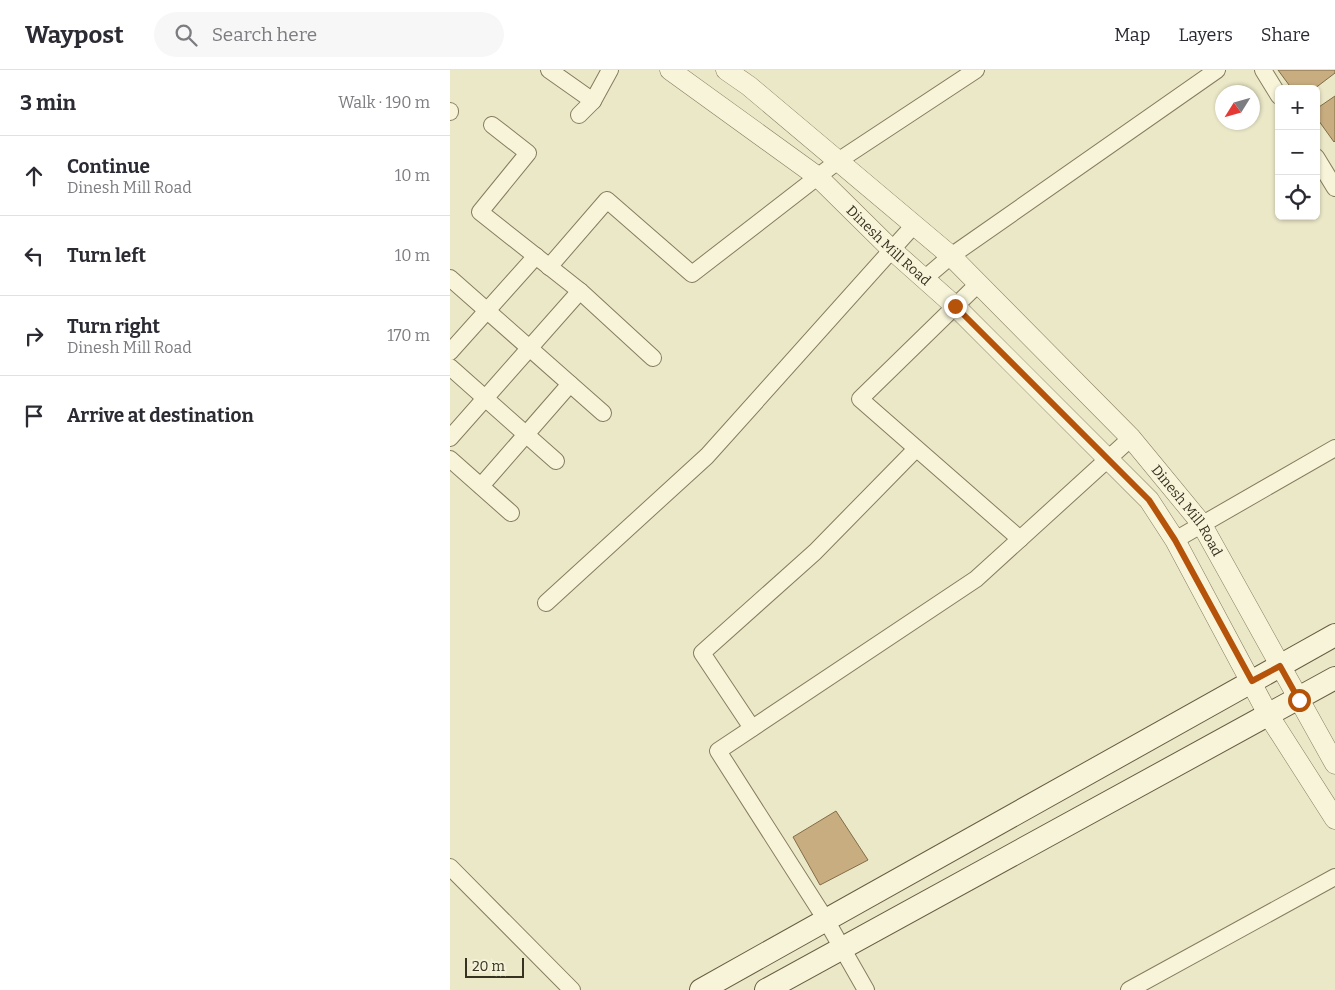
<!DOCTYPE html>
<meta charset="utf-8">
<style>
body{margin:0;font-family:Bitter,serif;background:#f7f7f7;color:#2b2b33}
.controls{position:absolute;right:15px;top:15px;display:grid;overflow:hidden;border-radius:8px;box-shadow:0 1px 4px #0004}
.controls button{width:45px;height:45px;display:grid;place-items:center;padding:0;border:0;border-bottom:1px solid #e1e1e2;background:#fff;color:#2b2b33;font:25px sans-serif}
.compass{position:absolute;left:765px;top:15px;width:45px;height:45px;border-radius:50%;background:#fff;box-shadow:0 1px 4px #0004;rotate:233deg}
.scale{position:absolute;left:15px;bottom:12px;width:59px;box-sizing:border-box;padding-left:5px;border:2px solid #373121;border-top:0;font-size:14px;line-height:18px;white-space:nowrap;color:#373121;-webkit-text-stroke:4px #f3f1d7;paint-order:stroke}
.stop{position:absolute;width:15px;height:15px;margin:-11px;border:4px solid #b45309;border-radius:50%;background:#fff}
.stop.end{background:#b45309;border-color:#fff;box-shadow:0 1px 5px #0008}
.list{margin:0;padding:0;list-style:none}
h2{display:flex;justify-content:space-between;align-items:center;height:65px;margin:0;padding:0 20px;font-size:21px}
h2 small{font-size:16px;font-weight:400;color:#7c7c81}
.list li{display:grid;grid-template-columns:32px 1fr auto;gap:15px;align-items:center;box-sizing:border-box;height:80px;padding:0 20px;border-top:1px solid #e1e1e2}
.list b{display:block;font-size:19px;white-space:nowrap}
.list p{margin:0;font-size:16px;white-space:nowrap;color:#7c7c81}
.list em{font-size:16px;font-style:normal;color:#7c7c81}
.icon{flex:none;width:28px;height:28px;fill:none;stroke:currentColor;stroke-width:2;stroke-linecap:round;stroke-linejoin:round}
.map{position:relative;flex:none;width:885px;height:920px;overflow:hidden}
header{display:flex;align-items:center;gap:30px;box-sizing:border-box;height:70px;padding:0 25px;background:#fff;border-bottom:1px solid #e1e1e2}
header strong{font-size:24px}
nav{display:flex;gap:28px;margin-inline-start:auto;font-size:18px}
.search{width:350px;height:45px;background:#f7f7f7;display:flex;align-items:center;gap:12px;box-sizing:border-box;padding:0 18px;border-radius:28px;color:#7c7c81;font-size:19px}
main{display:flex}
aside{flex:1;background:#fff}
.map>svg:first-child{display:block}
.building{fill:#c7ad80;stroke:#836c46}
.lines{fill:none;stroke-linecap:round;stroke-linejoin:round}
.minor-casing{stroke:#867c5e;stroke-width:18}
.tertiary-casing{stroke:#867c5e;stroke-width:21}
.secondary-casing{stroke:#685d41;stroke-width:24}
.minor{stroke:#f7f4da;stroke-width:16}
.tertiary{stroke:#f7f4da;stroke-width:20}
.secondary{stroke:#f7f4da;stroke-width:22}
.route{stroke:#b45309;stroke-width:6}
.labels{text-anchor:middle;stroke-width:5;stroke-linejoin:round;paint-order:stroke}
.street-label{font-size:14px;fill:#373121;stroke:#f3f1d7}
</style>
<header>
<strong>Waypost</strong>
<div class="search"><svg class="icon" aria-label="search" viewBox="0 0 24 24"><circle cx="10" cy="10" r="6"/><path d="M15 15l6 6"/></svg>Search here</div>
<nav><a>Map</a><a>Layers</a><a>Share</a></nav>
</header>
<main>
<aside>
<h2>3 min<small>Walk · 190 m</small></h2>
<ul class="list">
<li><svg class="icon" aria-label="ahead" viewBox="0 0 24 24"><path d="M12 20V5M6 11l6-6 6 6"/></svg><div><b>Continue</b><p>Dinesh Mill Road</p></div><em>10 m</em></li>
<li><svg class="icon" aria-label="left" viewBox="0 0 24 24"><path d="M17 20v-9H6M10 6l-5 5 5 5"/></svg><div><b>Turn left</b></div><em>10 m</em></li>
<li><svg class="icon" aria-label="right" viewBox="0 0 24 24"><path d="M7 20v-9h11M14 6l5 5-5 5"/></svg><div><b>Turn right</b><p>Dinesh Mill Road</p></div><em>170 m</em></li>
<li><svg class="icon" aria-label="arrive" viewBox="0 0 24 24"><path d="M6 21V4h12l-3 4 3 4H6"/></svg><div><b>Arrive at destination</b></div></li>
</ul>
</aside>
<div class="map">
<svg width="885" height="920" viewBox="0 0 885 920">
<rect width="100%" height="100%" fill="#ebe8c8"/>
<g class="building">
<polygon points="828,0 885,0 885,3 864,19 842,19"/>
<polygon points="885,26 885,71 884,72 866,47 866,39"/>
<polygon points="386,741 418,790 370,815 343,767"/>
</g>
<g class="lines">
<g class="minor-casing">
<g id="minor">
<polyline points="99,0 143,31"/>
<polyline points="813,0 829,26"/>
<polyline points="0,41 0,42"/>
<polyline points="129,45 143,31 160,0"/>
<polyline points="42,55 78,83 30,142 130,221 203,288"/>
<polyline points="866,87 885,118"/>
<polyline points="99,197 157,130 242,204 388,91 526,0"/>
<polyline points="0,208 153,343"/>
<polyline points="474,209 501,186 767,0"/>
<polyline points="528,214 410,329 570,469"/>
<polyline points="0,282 86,186"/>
<polyline points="0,297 106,391"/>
<polyline points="0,368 130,221"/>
<polyline points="0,389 61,443"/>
<polyline points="31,416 120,314"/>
<polyline points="725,470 885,378"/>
<polyline points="96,533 257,386 464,155"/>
<polyline points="302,658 252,583 365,482 466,379"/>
<polyline points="0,797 122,920"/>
<polyline points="416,920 376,850 268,681 526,509 681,368"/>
<polyline points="679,920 885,807"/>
</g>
</g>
<g class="tertiary-casing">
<g id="tertiary">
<path id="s1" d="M 220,0 L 368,107 L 442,180 L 505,236 L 699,430 L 725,470 L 819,646 L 885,749"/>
<path id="s2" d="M 276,0 L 299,16 L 501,186 L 681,368 L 751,453 L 885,694"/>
</g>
</g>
<g class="secondary-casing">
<g id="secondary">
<polyline points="251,920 885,565"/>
<polyline points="316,920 885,608"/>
</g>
</g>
<use href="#minor" class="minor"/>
<use href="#tertiary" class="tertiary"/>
<use href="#secondary" class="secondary"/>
</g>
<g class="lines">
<polyline class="route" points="505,236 699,430 725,470 802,611 830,596 849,630"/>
</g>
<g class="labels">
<g class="street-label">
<text dy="5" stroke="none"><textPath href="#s1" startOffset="281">Dinesh Mill Road</textPath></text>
<text dy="5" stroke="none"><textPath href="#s2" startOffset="640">Dinesh Mill Road</textPath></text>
</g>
</g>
</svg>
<div class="controls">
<button>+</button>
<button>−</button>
<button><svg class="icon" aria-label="locate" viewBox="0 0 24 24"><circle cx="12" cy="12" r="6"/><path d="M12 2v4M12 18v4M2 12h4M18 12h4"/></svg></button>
</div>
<svg class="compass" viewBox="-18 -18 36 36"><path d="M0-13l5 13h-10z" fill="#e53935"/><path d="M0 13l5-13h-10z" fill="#7c7c81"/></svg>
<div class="scale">20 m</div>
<div class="stop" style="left:849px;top:630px"></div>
<div class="stop end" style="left:505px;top:236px"></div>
</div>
</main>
